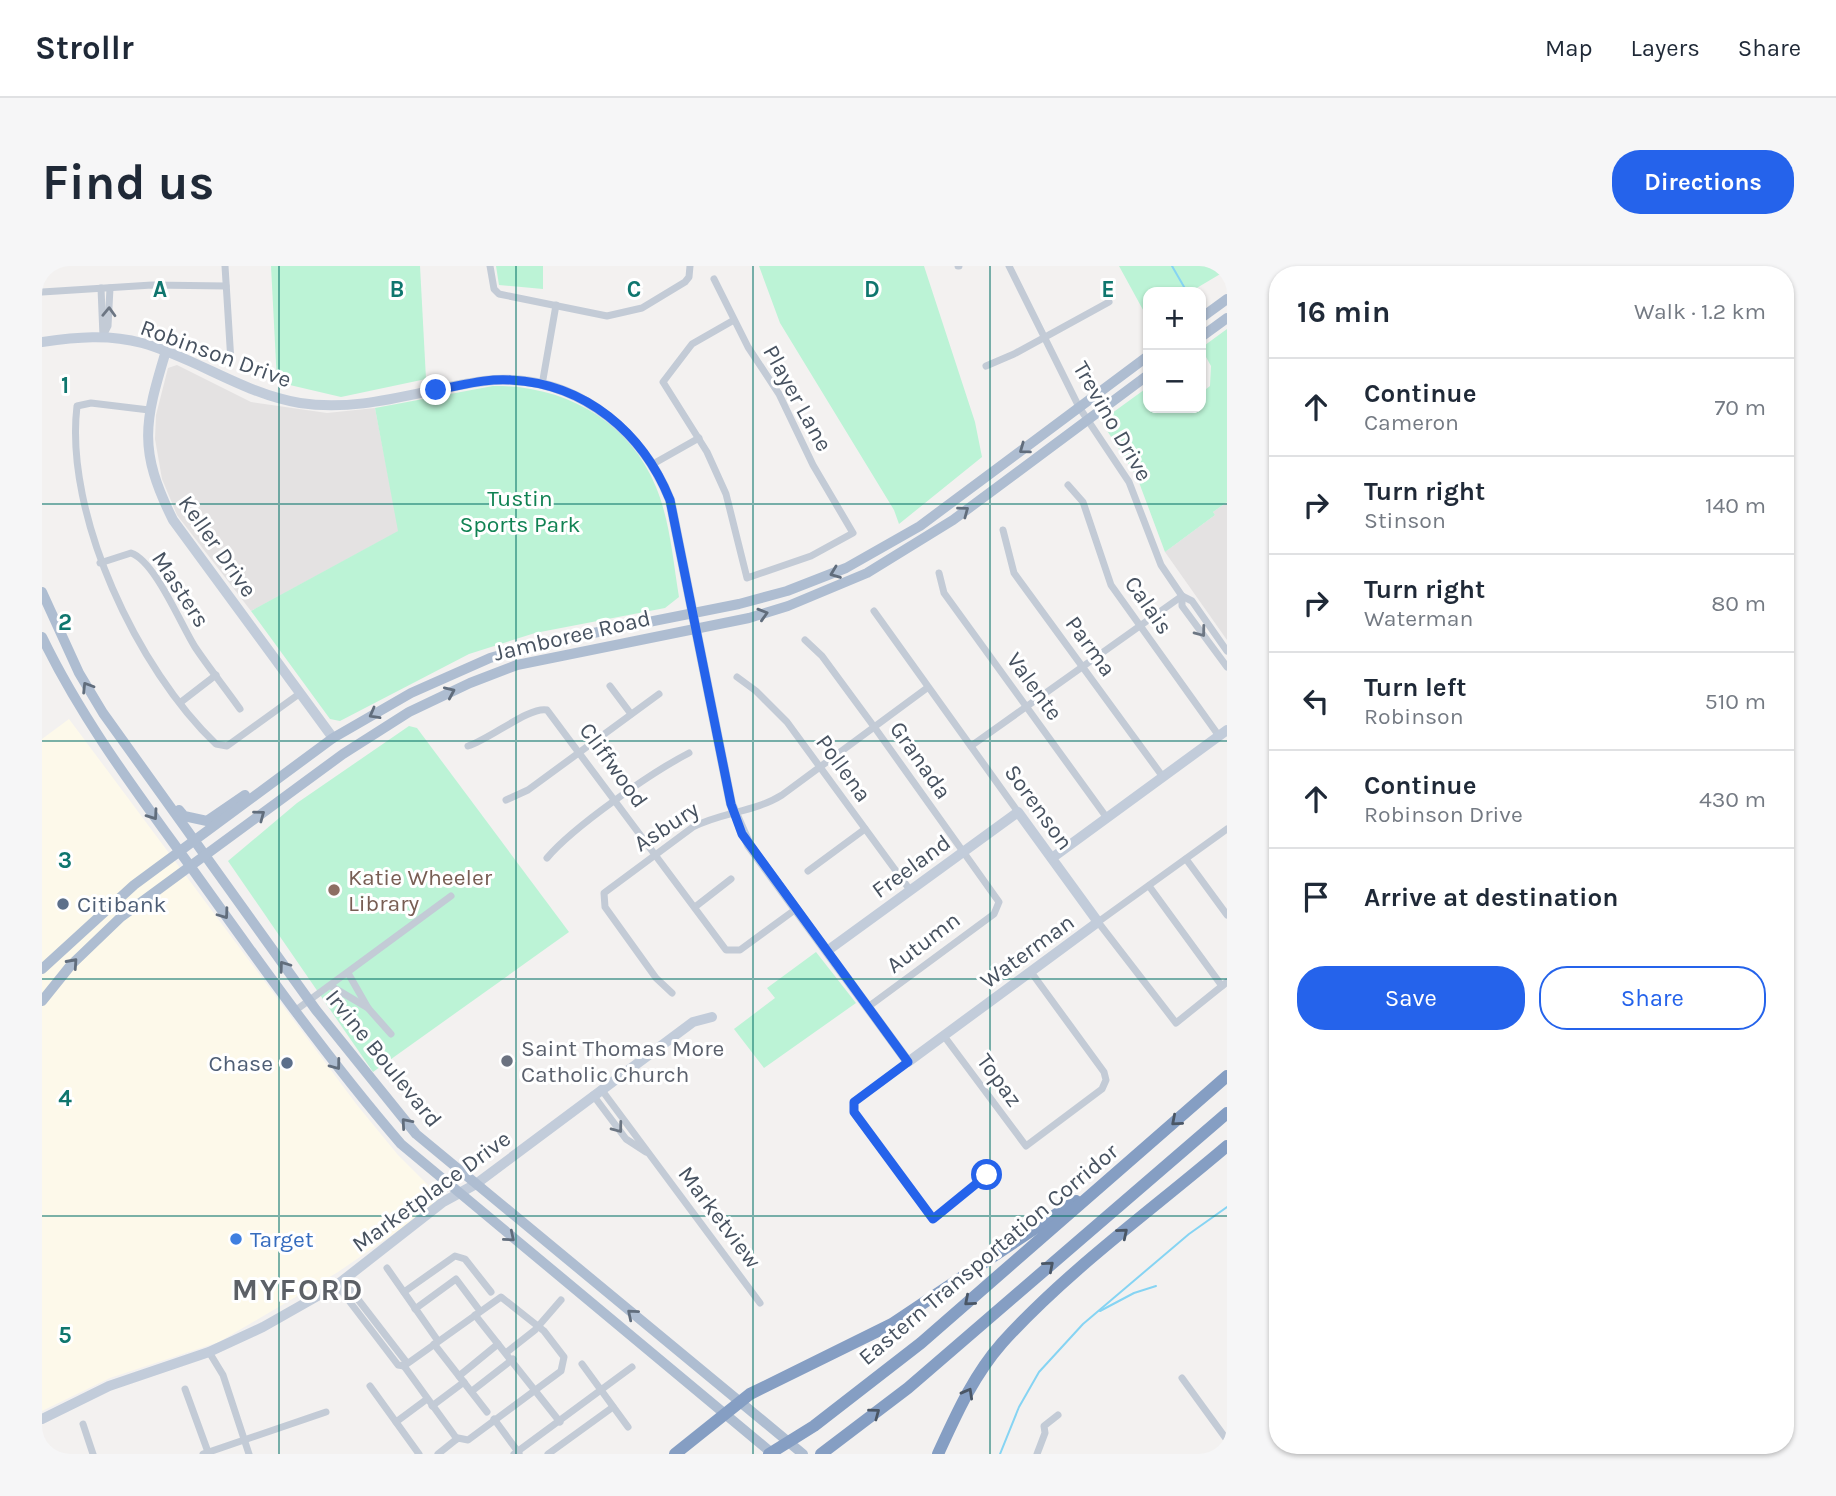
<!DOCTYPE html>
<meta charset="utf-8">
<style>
body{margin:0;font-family:Karla,sans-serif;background:#f6f6f7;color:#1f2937}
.controls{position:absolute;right:21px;top:21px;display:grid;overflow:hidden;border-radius:14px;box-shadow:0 2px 5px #0004}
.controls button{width:63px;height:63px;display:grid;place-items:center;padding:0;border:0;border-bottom:2px solid #e0e1e3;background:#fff;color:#1f2937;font:35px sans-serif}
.stop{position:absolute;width:21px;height:21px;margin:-16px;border:5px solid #2563eb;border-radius:50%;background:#fff}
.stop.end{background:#2563eb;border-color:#fff;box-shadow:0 2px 7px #0008}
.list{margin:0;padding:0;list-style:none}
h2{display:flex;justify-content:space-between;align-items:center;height:91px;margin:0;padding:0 28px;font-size:30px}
h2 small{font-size:23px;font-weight:400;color:#747a83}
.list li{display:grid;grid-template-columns:46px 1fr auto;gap:21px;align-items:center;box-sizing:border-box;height:98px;padding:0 28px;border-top:2px solid #e0e1e3}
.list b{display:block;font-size:26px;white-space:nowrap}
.list p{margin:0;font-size:23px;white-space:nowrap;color:#747a83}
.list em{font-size:23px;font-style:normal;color:#747a83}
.actions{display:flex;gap:14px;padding:21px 28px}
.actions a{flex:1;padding:16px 0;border:2px solid #2563eb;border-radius:28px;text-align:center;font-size:24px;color:#2563eb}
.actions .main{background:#2563eb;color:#fff}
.icon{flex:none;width:38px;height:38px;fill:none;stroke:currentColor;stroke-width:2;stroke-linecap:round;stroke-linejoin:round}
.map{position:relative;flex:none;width:1185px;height:1188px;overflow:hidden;border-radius:28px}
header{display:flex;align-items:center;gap:42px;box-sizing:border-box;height:98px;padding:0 35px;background:#fff;border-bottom:2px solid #e0e1e3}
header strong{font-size:33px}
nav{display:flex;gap:38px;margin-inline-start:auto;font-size:24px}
.intro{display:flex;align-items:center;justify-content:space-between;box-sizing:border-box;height:168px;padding:0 42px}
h1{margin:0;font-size:49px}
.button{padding:18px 32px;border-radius:28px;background:#2563eb;color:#fff;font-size:24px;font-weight:700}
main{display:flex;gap:42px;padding:0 42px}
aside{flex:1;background:#fff;border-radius:28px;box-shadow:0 2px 5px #0004}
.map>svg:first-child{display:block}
.commercial{fill:#fdf9ea}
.education{fill:#e4e2e2}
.green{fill:#bcf3d6}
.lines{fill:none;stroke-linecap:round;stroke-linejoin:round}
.stream{stroke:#86d4f3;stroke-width:2}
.street{stroke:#c3cbd6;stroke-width:7}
.secondary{stroke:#c2ccda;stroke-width:10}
.primary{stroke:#aebdd1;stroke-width:10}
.highway{stroke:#859ec3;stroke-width:12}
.oneway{stroke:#6c7683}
.oneway2{stroke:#616d7c}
.oneway3{stroke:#4a5665}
.route{stroke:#2563eb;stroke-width:9}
.grid{fill:none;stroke:#0f766e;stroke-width:2;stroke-opacity:0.55}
.education-dot{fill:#8d6e63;stroke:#fff;stroke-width:2.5}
.service-dot{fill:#5c6f8a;stroke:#fff;stroke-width:2.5}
.worship-dot{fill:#6b7280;stroke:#fff;stroke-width:2.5}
.shop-dot{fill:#3f7fe0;stroke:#fff;stroke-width:2.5}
.labels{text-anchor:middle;stroke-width:6;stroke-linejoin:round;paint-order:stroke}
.street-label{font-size:23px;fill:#475260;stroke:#fff}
.park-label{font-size:23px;fill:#108253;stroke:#fff}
.education-label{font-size:23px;fill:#785e54;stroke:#fff;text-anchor:start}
.service-label{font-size:23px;fill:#4e5e75;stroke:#fff;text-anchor:start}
.worship-label{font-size:23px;fill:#5b616d;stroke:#fff;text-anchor:start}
.shop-label{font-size:23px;fill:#366cbe;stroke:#fff;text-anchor:start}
.district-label{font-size:30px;font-weight:bold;letter-spacing:2px;fill:#5c6066;stroke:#fff}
.grid-label{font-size:23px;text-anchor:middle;font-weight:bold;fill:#0f766e;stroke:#fff;stroke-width:6;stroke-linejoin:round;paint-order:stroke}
</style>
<header>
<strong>Strollr</strong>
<nav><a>Map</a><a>Layers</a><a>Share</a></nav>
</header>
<div class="intro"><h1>Find us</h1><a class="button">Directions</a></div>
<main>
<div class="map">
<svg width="1185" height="1188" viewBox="0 0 1185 1188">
<rect width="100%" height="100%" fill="#f3f1f0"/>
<polygon class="commercial" points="27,453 315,839 356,889 401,934 296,1006 177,1076 68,1112 0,1145 0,473"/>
<g class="education">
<polygon points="135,99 209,136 285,147 333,142 357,265 209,345 135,249 120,213 113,173 114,149 126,102"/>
<polygon points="1185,236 1185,374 1123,286 1173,249 1171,246"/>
</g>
<g class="green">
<polygon points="229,0 378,0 384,113 299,131 235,116"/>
<polygon points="454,0 501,0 501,23 457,19"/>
<polygon points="717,0 882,0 933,156 940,191 857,258 852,244 738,57"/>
<polygon points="1077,0 1185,0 1185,4 1148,26 1106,26 1106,53"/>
<polygon points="1185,63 1185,236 1171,246 1173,249 1123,286 1095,211 1064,163 1066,150 1106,121 1106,142 1134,144 1159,142 1159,127 1168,120 1169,100 1159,82"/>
<path d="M 451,120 C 521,119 587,154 614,221 C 628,255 631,294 637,331 L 623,342 L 493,367 L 427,388 L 298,455 L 288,453 L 209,345 L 356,265 L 333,142 Z"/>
<polygon points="367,460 375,462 527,666 331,806 186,595 255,537"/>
<polygon points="774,686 814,737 722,802 692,763 733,732 725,722"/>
</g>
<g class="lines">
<g class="stream">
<polyline points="1130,0 1145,26"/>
<polyline points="1058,1045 1092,1027 1114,1020"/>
<polyline points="958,1188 977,1141 997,1106 1041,1058 1147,968 1185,941"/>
</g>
<g class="street">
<polyline points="183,0 189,96"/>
<polyline points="448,0 452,23 457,28 565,50 600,42 643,16 647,11 648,0"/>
<polyline points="916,0 917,0"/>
<polyline points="967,0 1037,141 1087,216 1119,299 1140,330 1150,335 1185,385"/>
<polyline points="672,13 706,81 737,128 771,199 811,267 769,290 705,312 684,228 665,186 621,116 650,78 692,54"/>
<polyline points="59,22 61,70 66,60 68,22"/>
<polyline points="0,26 110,19 184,20"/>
<polyline points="944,100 972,88 1067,36"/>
<polyline points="500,119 514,39"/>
<path d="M 107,144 L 49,137 L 35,140 C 22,249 96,404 174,478 L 185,480 L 257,428"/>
<polyline points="611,198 657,172"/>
<polyline points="1026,219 1041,236 1069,319 1177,470"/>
<polyline points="961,264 972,307 1121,511"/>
<path d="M 58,297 L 89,287 C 113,295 139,359 153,381 C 167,402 184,423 198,443"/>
<polyline points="897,307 902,327 1065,552"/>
<polyline points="1140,330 1140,340 1185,401"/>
<polyline points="832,345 976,546"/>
<polyline points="763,374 780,390 833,462 957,636 952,648 826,741"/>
<polyline points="695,411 714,425 745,456 868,624"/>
<polyline points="568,420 589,448"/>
<polyline points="139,436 174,409"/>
<path d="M 426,480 C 447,474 488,440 505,444 L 684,684 L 698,684 L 754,643"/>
<polyline points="929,480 1140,330"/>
<polyline points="464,534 486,524 617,428"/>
<polyline points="1185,563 1056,656 1134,757 1185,716"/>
<path d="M 505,592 C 531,561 610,506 647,487"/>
<polyline points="1144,593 1185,649"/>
<polyline points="766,605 823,563"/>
<polyline points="1107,620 1180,720"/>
<polyline points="653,641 689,613"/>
<polyline points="306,707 326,742 349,768"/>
<polyline points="289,720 326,742"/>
<path d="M 630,727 L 614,712 L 563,641 L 562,627 L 651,561 C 680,546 713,546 740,529 L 885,422"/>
<polyline points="254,744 409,630"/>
<polyline points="902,770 984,880 1060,823 1064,814 1062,806 989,706"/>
<polyline points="866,796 812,836 812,847 891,953 945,909"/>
<polyline points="559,823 718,1037"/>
<polyline points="551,829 584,873 604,886"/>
<polyline points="345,1002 396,1075"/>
<polyline points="301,1014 365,1097"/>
<polyline points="295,1019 356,1099 362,1100 459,1031 502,1065 522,1091 519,1105 426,1174 416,1172 396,1188"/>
<polyline points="362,1026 413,990 423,993 449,1026"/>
<polyline points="373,1043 414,1013 438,1045"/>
<polyline points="433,1049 518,1156"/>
<polyline points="392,1078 445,1146"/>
<polyline points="167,1086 181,1109 207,1188"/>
<polyline points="465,1086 493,1064 519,1034"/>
<polyline points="540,1098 586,1161"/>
<polyline points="362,1100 415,1173"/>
<polyline points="417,1110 456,1078"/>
<polyline points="1140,1112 1185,1174"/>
<polyline points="328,1120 377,1188"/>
<polyline points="143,1123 166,1186"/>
<polyline points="430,1125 471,1093"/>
<polyline points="390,1140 422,1116"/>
<polyline points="452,1153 477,1187"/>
<polyline points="354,1156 385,1133"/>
<polyline points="41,1158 51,1188"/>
<polyline points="0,1184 2,1188"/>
<polyline points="161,1188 284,1146"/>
<polyline points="472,1188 590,1101"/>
<polyline points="506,1188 571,1141"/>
<polyline points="995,1188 1003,1167 1002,1160 1016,1149"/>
</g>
<g class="secondary">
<path d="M 0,76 C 34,71 67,68 100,77 C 154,92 202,128 258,137 C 321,147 381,123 442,115 C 526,105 598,159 628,234 L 689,538 L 707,579 L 866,796 L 1056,656 L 976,546 L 785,685"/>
<path d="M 124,85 C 102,157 96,184 131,254 L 291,472"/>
<polyline points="1010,592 1185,464"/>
<polyline points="0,1153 67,1120 167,1086 221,1061 295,1019 401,936 434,918 651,756 670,751"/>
</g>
<g class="primary">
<polyline points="1159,52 1185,33"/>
<polyline points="1159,71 1185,52"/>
<polyline points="0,326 37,407 61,447 274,744 374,868 761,1188"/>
<path d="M 0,371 C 42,458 100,533 156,611 C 221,702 286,793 359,878 L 731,1188"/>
<polyline points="137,544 142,550 165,555 203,529"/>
<polyline points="0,703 92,619 291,472 369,427 448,392 496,378 697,338 745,325 804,302 878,260 1106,90"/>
<polyline points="0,735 29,699 79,651 301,488 367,446 428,417 475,399 707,352 746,340 825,307 911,254 1106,109"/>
</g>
<g class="highway">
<polyline points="633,1188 708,1128 850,1058 1034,935"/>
<polyline points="727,1188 772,1160 879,1077 1185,810"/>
<polyline points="779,1188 866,1122 1185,847"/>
<path d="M 896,1188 C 914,1149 931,1110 960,1077 C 1026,1004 1110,944 1185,880"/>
</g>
</g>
<defs><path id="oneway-chevron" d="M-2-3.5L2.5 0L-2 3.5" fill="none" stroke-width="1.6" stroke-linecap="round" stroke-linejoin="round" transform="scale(1.75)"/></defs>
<g class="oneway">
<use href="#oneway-chevron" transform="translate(67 46) rotate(-88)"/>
<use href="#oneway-chevron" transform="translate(1159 366) rotate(53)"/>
<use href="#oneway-chevron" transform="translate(576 862) rotate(53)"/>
</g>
<g class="oneway2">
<use href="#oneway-chevron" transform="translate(982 183) rotate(144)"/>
<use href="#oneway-chevron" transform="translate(922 245) rotate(-37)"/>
<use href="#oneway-chevron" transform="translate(793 307) rotate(159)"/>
<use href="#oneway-chevron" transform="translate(721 348) rotate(-17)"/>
<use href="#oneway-chevron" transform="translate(45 421) rotate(-122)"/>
<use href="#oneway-chevron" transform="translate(408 426) rotate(-24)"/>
<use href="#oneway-chevron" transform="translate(332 448) rotate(151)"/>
<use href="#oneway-chevron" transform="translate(111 549) rotate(55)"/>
<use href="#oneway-chevron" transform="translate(218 549) rotate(-37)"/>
<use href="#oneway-chevron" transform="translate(182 648) rotate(54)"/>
<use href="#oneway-chevron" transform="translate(31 697) rotate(-48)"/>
<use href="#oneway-chevron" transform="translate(242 700) rotate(-126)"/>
<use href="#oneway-chevron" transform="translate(294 799) rotate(53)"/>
<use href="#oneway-chevron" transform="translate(364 857) rotate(-131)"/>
<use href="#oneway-chevron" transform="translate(468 971) rotate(40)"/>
<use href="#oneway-chevron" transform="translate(590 1048) rotate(-140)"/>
</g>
<g class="oneway3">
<use href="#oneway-chevron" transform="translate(1134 855) rotate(139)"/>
<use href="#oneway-chevron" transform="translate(1081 967) rotate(-40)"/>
<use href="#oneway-chevron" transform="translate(1007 1000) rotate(-41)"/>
<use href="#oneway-chevron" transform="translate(927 1035) rotate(139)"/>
<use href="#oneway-chevron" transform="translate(926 1127) rotate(-61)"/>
<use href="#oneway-chevron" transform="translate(833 1147) rotate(-37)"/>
</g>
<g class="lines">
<path class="route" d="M 394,124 C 418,120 444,112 469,114 C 544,118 601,167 628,234 L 689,538 L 700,568 L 866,796 L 812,836 L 812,846 L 891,953 L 945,909"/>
</g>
<path class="grid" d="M 237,0 L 237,1188M 474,0 L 474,1188M 711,0 L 711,1188M 948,0 L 948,1188M 0,238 L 1185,238M 0,475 L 1185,475M 0,713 L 1185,713M 0,950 L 1185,950"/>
<circle class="education-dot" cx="292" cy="624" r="7"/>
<g class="service-dot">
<circle cx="21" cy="638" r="7"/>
<circle cx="245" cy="797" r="7"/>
</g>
<circle class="worship-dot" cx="465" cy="795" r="7"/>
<circle class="shop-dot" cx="194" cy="973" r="7"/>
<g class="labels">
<g class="street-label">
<text transform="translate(174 87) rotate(20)" y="8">Robinson Drive</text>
<text transform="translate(756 132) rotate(61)" y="8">Player Lane</text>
<text transform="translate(1071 155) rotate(60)" y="8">Trevino Drive</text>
<text transform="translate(176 280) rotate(55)" y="8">Keller Drive</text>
<text transform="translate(139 323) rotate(57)" y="8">Masters</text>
<text transform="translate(1107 339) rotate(55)" y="8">Calais</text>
<text transform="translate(530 369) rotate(-13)" y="8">Jamboree Road</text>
<text transform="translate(1049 380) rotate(54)" y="8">Parma</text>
<text transform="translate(993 420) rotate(54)" y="8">Valente</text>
<text transform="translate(879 494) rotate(55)" y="8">Granada</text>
<text transform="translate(572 499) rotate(54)" y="8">Cliffwood</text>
<text transform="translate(802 502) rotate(54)" y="8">Pollena</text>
<text transform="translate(997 541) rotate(54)" y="8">Sorenson</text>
<text transform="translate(624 560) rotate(-33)" y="8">Asbury</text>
<text transform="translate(869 600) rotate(-36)" y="8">Freeland</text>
<text transform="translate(881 676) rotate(-37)" y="8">Autumn</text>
<text transform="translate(985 685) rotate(-36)" y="8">Waterman</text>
<text transform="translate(342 792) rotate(51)" y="8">Irvine Boulevard</text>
<text transform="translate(958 814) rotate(54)" y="8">Topaz</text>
<text transform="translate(389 925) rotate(-36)" y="8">Marketplace Drive</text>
<text transform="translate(678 951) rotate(53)" y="8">Marketview</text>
<text transform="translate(946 988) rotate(-40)" y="8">Eastern Transportation Corridor</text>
</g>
<g class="park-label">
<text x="478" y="240">Tustin<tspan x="478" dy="26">Sports Park</tspan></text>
</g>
<g class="education-label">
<text x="306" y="619">Katie Wheeler<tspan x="306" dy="26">Library</tspan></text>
</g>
<g class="service-label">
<text x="35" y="646">Citibank</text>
<text x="231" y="805" text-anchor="end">Chase</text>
</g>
<g class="worship-label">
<text x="479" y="790">Saint Thomas More<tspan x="479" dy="26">Catholic Church</tspan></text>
</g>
<g class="shop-label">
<text x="208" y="981">Target</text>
</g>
<g class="district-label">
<text x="256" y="1034">MYFORD</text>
</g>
</g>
<g class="grid-label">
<text x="118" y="31">A</text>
<text x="355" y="31">B</text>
<text x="592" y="31">C</text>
<text x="830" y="31">D</text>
<text x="1066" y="31">E</text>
<text x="23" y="127">1</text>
<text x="23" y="364">2</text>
<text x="23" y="602">3</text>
<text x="23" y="840">4</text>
<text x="23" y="1077">5</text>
</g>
</svg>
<div class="controls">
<button>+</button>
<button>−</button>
</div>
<div class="stop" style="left:945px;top:909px"></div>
<div class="stop end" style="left:394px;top:124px"></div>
</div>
<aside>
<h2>16 min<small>Walk · 1.2 km</small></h2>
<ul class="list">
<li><svg class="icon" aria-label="ahead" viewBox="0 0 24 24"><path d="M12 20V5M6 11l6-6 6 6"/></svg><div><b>Continue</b><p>Cameron</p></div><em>70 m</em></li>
<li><svg class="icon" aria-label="right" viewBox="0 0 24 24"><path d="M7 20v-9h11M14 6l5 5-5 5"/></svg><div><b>Turn right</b><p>Stinson</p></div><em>140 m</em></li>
<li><svg class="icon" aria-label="right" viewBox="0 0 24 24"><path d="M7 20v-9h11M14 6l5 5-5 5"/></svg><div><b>Turn right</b><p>Waterman</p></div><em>80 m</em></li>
<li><svg class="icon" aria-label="left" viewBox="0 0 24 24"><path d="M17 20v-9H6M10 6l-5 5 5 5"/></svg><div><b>Turn left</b><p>Robinson</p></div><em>510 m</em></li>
<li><svg class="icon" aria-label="ahead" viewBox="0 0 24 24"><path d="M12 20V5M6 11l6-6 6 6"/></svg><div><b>Continue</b><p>Robinson Drive</p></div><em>430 m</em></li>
<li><svg class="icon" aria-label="arrive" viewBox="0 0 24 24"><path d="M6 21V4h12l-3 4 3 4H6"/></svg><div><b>Arrive at destination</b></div></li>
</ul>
<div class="actions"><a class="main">Save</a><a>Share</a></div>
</aside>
</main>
